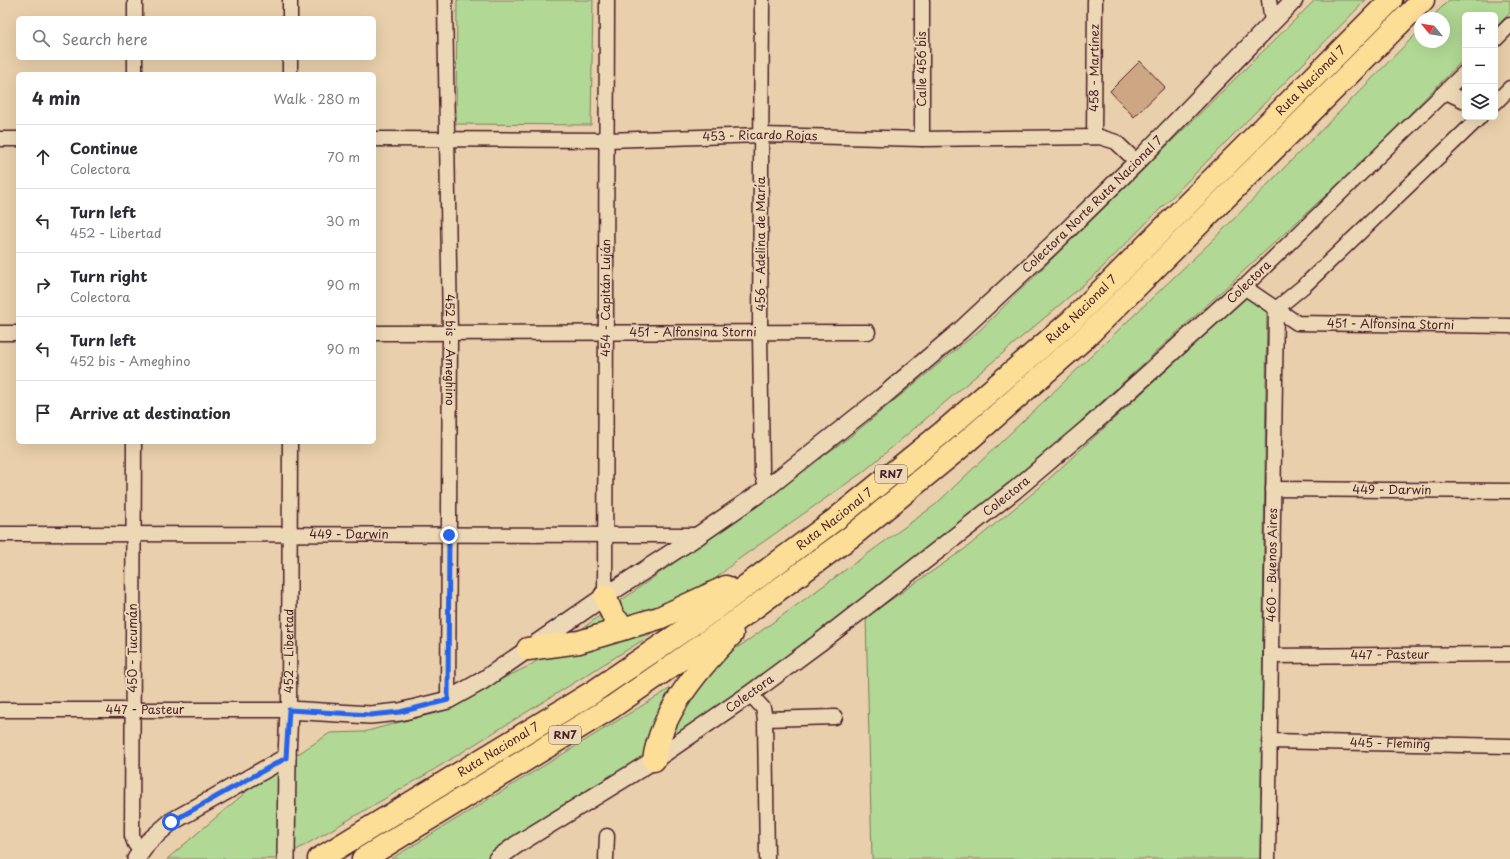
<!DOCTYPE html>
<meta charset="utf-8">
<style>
body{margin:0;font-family:"Playpen Sans",sans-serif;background:#f7f7f7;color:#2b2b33}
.controls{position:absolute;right:12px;top:12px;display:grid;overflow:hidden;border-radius:6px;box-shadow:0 4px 16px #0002}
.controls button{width:36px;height:36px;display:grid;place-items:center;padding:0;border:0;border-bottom:1px solid #e1e1e2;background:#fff;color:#2b2b33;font:20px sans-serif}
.compass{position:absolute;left:1414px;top:12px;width:36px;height:36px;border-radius:50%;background:#fff;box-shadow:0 4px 16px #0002;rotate:300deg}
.stop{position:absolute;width:12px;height:12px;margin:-9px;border:3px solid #2563eb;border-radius:50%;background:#fff}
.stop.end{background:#2563eb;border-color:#fff;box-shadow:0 1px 4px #0008}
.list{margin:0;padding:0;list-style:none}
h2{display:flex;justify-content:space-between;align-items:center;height:52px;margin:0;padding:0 16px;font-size:17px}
h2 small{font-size:13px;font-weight:400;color:#7c7c81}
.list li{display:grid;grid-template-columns:26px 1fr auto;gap:12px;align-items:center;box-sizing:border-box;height:64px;padding:0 16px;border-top:1px solid #e1e1e2}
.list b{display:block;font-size:15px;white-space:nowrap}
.list p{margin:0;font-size:13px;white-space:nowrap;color:#7c7c81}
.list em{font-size:13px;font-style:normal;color:#7c7c81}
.icon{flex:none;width:22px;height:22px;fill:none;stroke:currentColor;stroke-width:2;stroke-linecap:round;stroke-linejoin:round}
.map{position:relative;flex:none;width:1510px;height:859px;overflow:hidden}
.search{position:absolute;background:#fff;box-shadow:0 4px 16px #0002;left:16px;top:16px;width:360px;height:44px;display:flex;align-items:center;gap:10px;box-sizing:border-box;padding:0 14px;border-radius:6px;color:#7c7c81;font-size:15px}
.panel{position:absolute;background:#fff;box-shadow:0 4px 16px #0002;left:16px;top:72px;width:360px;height:372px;border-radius:6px}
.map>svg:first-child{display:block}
.green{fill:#b1d894;stroke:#7e7c60}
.building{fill:#cda784;stroke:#4a1f2b}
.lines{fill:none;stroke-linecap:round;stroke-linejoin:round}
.minor-casing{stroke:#4a1f2b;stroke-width:17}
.tertiary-casing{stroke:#4a1f2b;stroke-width:20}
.motorway-casing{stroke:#4a1f2b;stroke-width:25}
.minor{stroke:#edd8b6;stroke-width:14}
.tertiary{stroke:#edd8b6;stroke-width:17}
.motorway{stroke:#fdde96;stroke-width:22}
.route{stroke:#2563eb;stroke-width:5}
.labels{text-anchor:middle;stroke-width:4;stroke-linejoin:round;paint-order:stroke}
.shield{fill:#edd8b6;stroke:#7b5655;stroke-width:1}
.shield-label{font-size:11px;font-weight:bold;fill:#4a1f2b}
.street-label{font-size:12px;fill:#4a1f2b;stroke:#edd8b6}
</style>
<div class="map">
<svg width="1510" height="859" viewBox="0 0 1510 859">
<rect width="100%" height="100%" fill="#e9cfab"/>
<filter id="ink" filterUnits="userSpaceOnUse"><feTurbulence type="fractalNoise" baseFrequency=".025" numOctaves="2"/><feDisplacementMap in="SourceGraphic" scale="8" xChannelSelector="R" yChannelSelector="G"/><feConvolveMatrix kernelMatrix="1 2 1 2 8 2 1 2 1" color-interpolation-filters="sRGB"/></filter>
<g filter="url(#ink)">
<g class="green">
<polygon points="457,0 593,0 591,125 456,124"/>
<polygon points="1315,0 1366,0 1096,274 863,472 736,561 643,640 422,777 281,859 167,859 266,775 330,733 364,732 429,714 531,665 851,436 980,330"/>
<polygon points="1449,0 1510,0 1510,13 1495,28 1495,15 1465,15 1465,58 1364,160 1014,483 722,706 490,859 391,859 743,644 935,505 1215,238 1420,30 1420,42 1444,42 1444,18 1431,18"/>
<polygon points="1249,294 1267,305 1260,859 872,859 866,617 966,548 1039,488"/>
</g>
<polygon class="building" points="1140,61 1165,87 1134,117 1110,91"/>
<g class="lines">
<g class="minor-casing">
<g id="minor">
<path id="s1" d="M 445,0 L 450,333 L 448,700"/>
<polyline points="762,0 760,333 762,473 767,488"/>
<polyline points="922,0 922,139"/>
<polyline points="1269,0 1272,22"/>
<polyline points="135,18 135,0"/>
<polyline points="290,18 290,0"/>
<polyline points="1495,40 1510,25"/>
<path id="s2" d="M 1465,72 L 1244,287 L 1297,323 L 1510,326"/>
<polyline points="135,74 135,58"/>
<polyline points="290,74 290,58"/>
<polyline points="1446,92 1465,101"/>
<polyline points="1495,103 1510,88"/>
<path id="s3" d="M 1094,137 L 1095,0"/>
<polyline points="0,139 18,139"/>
<path id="s4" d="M 374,139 L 607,140 L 762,135 L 922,139 L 1100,137 L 1116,142 L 1137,162"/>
<polyline points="1276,309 1305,285 1480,117"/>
<polyline points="0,333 18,333"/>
<path id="s5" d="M 374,333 L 868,332"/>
<polyline points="134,442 132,836 135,844 141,851"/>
<path id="s6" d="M 1273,489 L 1510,491"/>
<path id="s7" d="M 0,534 L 699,535"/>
<path id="s8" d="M 605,596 L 607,0"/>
<path id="s9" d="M 1271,656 L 1510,654"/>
<polyline points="750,694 763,708 765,719 767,859"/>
<path id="s10" d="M 0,710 L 289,710 L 290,442"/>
<polyline points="765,719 835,717"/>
<path id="s11" d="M 1269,741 L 1510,746"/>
<polyline points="606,859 607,836"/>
<path id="s12" d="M 1268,859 L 1276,309"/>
</g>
</g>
<g class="tertiary-casing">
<g id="tertiary">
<polyline points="136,859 148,842 171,822 287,757"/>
<path id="s13" d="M 286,859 L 287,757 L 289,710 L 370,715 L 400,712 L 448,700 L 482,681 L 605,596 L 699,535 L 767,488 L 881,398 L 960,331 L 1052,245 L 1137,162 L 1294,0"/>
<path id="s14" d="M 497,859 L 516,845 L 654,760 L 750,694 L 819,643 L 1015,490 L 1088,428 L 1244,287"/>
</g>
</g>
<g class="motorway-casing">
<g id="motorway">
<path d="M 605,596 C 612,612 610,617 626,628"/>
<polyline points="528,649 579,642 659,618 726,587"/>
<path d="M 654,760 C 661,712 699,668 732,634"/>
<path id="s15" d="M 319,859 L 593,692 L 715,609 L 836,519 L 942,433 L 1071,321 L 1391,0"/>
<polyline points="363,859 612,707 729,626 853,535 957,450 1086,337 1423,0"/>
</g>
</g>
<use href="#minor" class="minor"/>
<use href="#tertiary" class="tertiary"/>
<use href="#motorway" class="motorway"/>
</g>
</g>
<g class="lines" filter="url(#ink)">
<polyline class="route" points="171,822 286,758 289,710 370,715 400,712 448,700 449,535"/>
</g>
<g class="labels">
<g class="shield">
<rect x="875" y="465" width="32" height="18" rx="3"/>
<rect x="549" y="726" width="32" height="18" rx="3"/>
</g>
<g class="shield-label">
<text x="891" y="478">RN7</text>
<text x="565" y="739">RN7</text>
</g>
<g class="street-label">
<text dy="4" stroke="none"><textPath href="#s3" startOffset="69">458 - Martínez</textPath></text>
<text transform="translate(922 69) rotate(-90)" y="4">Calle 456 bis</text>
<text dy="4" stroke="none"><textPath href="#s15" startOffset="1266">Ruta Nacional 7</textPath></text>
<text dy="4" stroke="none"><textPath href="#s4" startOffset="386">453 - Ricardo Rojas</textPath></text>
<text dy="4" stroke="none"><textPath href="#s13" startOffset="1125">Colectora Norte Ruta Nacional 7</textPath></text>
<text transform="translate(761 244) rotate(-90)" y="4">456 - Adelina de María</text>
<text transform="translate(1249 282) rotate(-44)" y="4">Colectora</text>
<text dy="4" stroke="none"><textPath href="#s8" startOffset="298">454 - Capitán Luján</textPath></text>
<text dy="4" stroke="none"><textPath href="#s15" startOffset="942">Ruta Nacional 7</textPath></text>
<text dy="4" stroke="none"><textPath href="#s2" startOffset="466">451 - Alfonsina Storni</textPath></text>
<text dy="4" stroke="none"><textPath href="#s5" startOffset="319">451 - Alfonsina Storni</textPath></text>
<text dy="4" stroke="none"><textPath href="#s1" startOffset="350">452 bis - Ameghino</textPath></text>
<text dy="4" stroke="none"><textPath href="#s6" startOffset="119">449 - Darwin</textPath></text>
<text dy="4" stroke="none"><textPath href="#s14" startOffset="626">Colectora</textPath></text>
<text dy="4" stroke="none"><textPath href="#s15" startOffset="618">Ruta Nacional 7</textPath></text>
<text dy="4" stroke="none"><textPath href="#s7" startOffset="349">449 - Darwin</textPath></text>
<text dy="4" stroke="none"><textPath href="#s12" startOffset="294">460 - Buenos Aires</textPath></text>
<text transform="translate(133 648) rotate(-90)" y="4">450 - Tucumán</text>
<text dy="4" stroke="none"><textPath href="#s10" startOffset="348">452 - Libertad</textPath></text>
<text dy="4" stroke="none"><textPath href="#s9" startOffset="119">447 - Pasteur</textPath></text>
<text dy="4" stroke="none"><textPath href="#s14" startOffset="302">Colectora</textPath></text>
<text dy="4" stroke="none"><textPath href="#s10" startOffset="145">447 - Pasteur</textPath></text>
<text dy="4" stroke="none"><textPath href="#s11" startOffset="121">445 - Fleming</textPath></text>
<text dy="4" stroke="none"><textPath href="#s15" startOffset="210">Ruta Nacional 7</textPath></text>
</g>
</g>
</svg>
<div class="controls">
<button>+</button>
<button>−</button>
<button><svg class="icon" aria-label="layers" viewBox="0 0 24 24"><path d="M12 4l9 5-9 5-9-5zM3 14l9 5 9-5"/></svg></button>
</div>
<svg class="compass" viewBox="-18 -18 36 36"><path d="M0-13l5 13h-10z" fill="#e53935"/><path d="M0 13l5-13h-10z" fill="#7c7c81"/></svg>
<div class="stop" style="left:171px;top:822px"></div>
<div class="stop end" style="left:449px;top:535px"></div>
<div class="search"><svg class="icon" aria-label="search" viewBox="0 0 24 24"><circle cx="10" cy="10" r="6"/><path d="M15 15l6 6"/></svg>Search here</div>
<section class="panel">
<h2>4 min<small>Walk · 280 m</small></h2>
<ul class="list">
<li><svg class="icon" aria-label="ahead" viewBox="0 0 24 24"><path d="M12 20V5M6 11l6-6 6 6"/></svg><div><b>Continue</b><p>Colectora</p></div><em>70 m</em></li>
<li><svg class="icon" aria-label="left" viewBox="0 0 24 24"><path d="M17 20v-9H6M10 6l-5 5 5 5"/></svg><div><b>Turn left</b><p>452 - Libertad</p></div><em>30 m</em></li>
<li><svg class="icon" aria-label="right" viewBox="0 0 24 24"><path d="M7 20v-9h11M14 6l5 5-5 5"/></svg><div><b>Turn right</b><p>Colectora</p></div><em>90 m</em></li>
<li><svg class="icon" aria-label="left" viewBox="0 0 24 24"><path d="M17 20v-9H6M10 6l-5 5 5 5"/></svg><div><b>Turn left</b><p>452 bis - Ameghino</p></div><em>90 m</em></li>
<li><svg class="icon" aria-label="arrive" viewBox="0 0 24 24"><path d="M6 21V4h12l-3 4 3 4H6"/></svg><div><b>Arrive at destination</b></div></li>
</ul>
</section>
</div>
